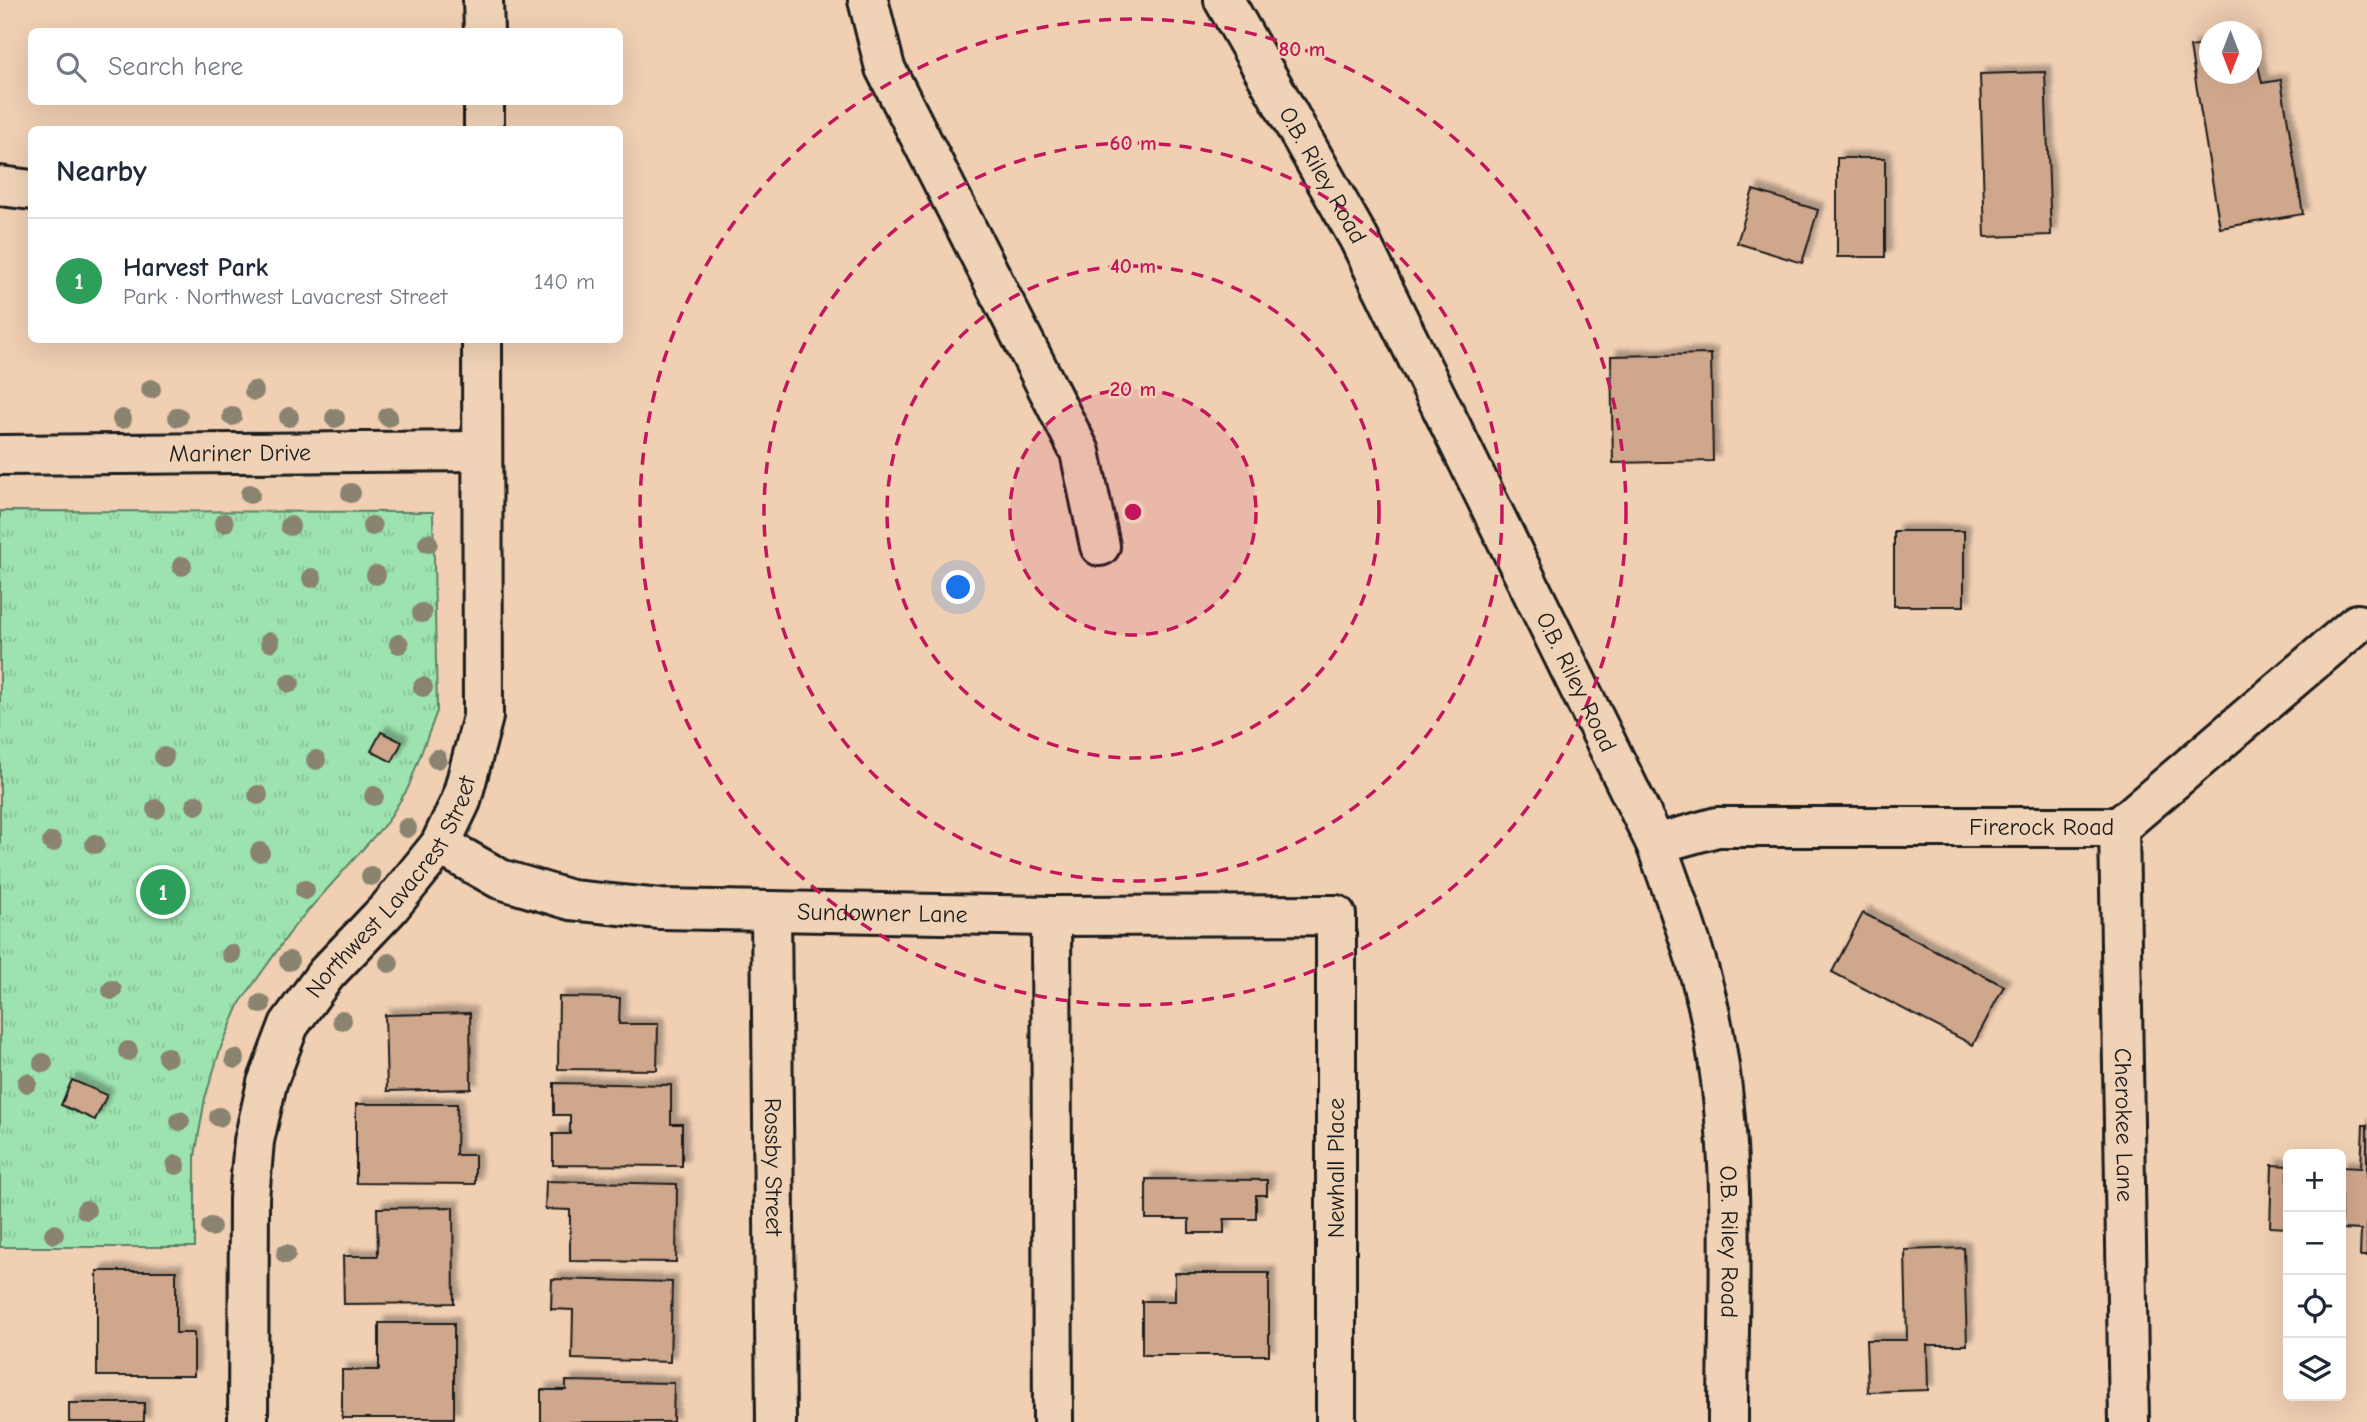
<!DOCTYPE html>
<meta charset="utf-8">
<style>
body{margin:0;font-family:"Comic Neue",sans-serif;background:#f2f2f3;color:#1f2937}
.controls{position:absolute;right:21px;bottom:21px;display:grid;overflow:hidden;border-radius:10px;box-shadow:0 7px 28px #0002}
.controls button{width:63px;height:63px;display:grid;place-items:center;padding:0;border:0;border-bottom:2px solid #e0e1e3;background:#fff;color:#1f2937;font:35px sans-serif}
.compass{position:absolute;left:2199px;top:21px;width:63px;height:63px;border-radius:50%;background:#fff;box-shadow:0 7px 28px #0002;rotate:180deg}
.you{position:absolute;left:959px;top:588px;width:24px;height:24px;margin:-18px;border:5px solid #fff;border-radius:50%;background:#1a73e8;box-shadow:0 0 0 10px #1a73e833}
.badge{display:grid;place-items:center;width:46px;height:46px;border-radius:50%;background:#b45309;color:#fff;font-size:23px;font-weight:700}
.pin{position:absolute;translate:-50% -50%;border:4px solid #fff;box-shadow:0 2px 7px #0006}
.list{margin:0;padding:0;list-style:none}
h2{display:flex;justify-content:space-between;align-items:center;height:91px;margin:0;padding:0 28px;font-size:30px}
h2 small{font-size:23px;font-weight:400;color:#747a83}
.list li{display:grid;grid-template-columns:46px 1fr auto;gap:21px;align-items:center;box-sizing:border-box;height:126px;padding:0 28px;border-top:2px solid #e0e1e3}
.list b{display:block;font-size:26px;white-space:nowrap}
.list p{margin:0;font-size:23px;white-space:nowrap;color:#747a83}
.list em{font-size:23px;font-style:normal;color:#747a83}
.icon{flex:none;width:38px;height:38px;fill:none;stroke:currentColor;stroke-width:2;stroke-linecap:round;stroke-linejoin:round}
.map{position:relative;flex:none;width:2367px;height:1422px;overflow:hidden}
.search{position:absolute;background:#fff;box-shadow:0 7px 28px #0002;left:28px;top:28px;width:595px;height:77px;display:flex;align-items:center;gap:18px;box-sizing:border-box;padding:0 24px;border-radius:10px;color:#747a83;font-size:26px}
.panel{position:absolute;background:#fff;box-shadow:0 7px 28px #0002;left:28px;top:126px;width:595px;height:217px;border-radius:10px}
.map>svg:first-child{display:block}
.grass{fill:url(#grass-tufts);stroke:#5c8066;stroke-width:2}
.building{fill:#cfa78d;stroke:#1c1c1c;stroke-width:2;filter:url(#shadow)}
.lines{fill:none;stroke-linecap:round;stroke-linejoin:round}
.minor-casing{stroke:#1c1c1c;stroke-width:44}
.minor{stroke:#f0d3b7;stroke-width:38}
.tree{fill:#8a8370}
.ring{fill:none;stroke:#c2185b;stroke-width:3.5;stroke-dasharray:12 9}
.labels{text-anchor:middle;stroke-width:5;stroke-linejoin:round;paint-order:stroke}
.street-label{font-size:24px;fill:#1c1c1c;stroke:#f0d3b7}
.centre{fill:#c2185b;stroke:#f0d3b7;stroke-width:3.5}
.ring-label{font-size:21px;text-anchor:middle;font-weight:bold;fill:#c2185b;stroke:#f0d3b7;stroke-width:5;stroke-linejoin:round;paint-order:stroke}
</style>
<div class="map">
<svg width="2367" height="1422" viewBox="0 0 2367 1422">
<defs>
<pattern id="grass-tufts" width="24" height="20" patternUnits="userSpaceOnUse" patternTransform="scale(1.75)"><rect width="24" height="20" fill="#9de3af"/><path d="M3 7l-1-3M5 7V3M7 7l1-3M15 17l-1-3M17 17v-4M19 17l1-3" fill="none" stroke="#87c296"/></pattern>
<filter id="shadow"><feDropShadow dx="6" dy="-6" stdDeviation="2" flood-color="#0004"/></filter>
</defs>
<rect width="100%" height="100%" fill="#f0cfb3"/>
<filter id="ink" filterUnits="userSpaceOnUse"><feTurbulence type="fractalNoise" baseFrequency=".0143" numOctaves="2"/><feDisplacementMap in="SourceGraphic" scale="14" xChannelSelector="R" yChannelSelector="G"/><feConvolveMatrix kernelMatrix="1 2 1 2 8 2 1 2 1" color-interpolation-filters="sRGB"/></filter>
<g filter="url(#ink)">
<polygon class="grass" points="0,511 433,512 437,711 408,788 387,822 296,924 240,1003 221,1047 205,1098 195,1156 195,1247 0,1247"/>
<g class="building">
<polygon points="2252,37 2262,83 2281,80 2303,214 2220,228 2190,47 2210,44 2210,74 2252,74"/>
<polygon points="2045,72 2051,235 1985,237 1980,74"/>
<rect x="1837" y="158" width="48" height="99"/>
<polygon points="1753,190 1818,210 1802,263 1737,243"/>
<polygon points="1711,354 1713,461 1613,463 1611,356"/>
<rect x="1894" y="531" width="70" height="75"/>
<polygon points="381,732 402,742 392,762 371,751"/>
<polygon points="1863,913 2004,986 1973,1045 1832,972"/>
<polygon points="559,997 620,998 619,1024 658,1024 657,1070 558,1069"/>
<polygon points="470,1013 471,1089 387,1091 385,1015"/>
<polygon points="72,1080 107,1095 95,1120 61,1105"/>
<polygon points="554,1083 671,1085 671,1124 682,1124 682,1166 553,1165 553,1134 570,1134 570,1115 554,1115"/>
<polygon points="356,1104 457,1104 456,1155 475,1155 475,1184 356,1183"/>
<polygon points="2363,1125 2367,1125 2367,1256 2360,1256 2361,1230 2341,1229 2341,1167 2361,1168"/>
<polygon points="2272,1165 2288,1166 2288,1228 2270,1227"/>
<polygon points="1146,1179 1267,1180 1267,1195 1256,1195 1256,1219 1224,1219 1224,1233 1189,1233 1189,1219 1146,1219"/>
<polygon points="546,1181 677,1184 676,1262 570,1261 570,1210 545,1209"/>
<polygon points="453,1207 454,1303 344,1304 343,1256 378,1256 377,1208"/>
<polygon points="1964,1248 1967,1345 1927,1345 1928,1390 1868,1392 1866,1340 1907,1340 1905,1250"/>
<polygon points="97,1271 176,1271 176,1333 194,1333 194,1376 97,1376"/>
<polygon points="1175,1273 1269,1273 1269,1355 1142,1355 1142,1301 1175,1301"/>
<polygon points="552,1279 672,1282 670,1362 572,1359 573,1310 551,1309"/>
<polygon points="379,1323 454,1323 454,1418 342,1418 342,1370 379,1370"/>
<polygon points="566,1381 674,1383 673,1422 541,1422 541,1390 566,1390"/>
<rect x="69" y="1403" width="75" height="19"/>
</g>
<g class="lines">
<g class="minor-casing">
<g id="minor">
<polyline points="483,0 484,32"/>
<polyline points="868,0 885,68 1080,452 1100,546"/>
<path id="s1" d="M 1224,0 L 1359,239 L 1656,844 C 1675,896 1694,948 1707,1001 C 1739,1138 1728,1283 1728,1422"/>
<polyline points="484,102 484,130"/>
<polyline points="0,186 32,190"/>
<path id="s2" d="M 0,455 L 480,451"/>
<path id="s3" d="M 2119,827 L 2129,1422"/>
<path id="s4" d="M 1656,844 L 1717,827 L 2119,827 L 2357,624"/>
<path id="s5" d="M 440,845 L 500,879 L 571,900 L 660,909 L 1051,916 L 1336,915 L 1336,1422"/>
<path id="s6" d="M 771,911 L 776,1422"/>
<polyline points="1051,916 1053,1422"/>
<path id="s7" d="M 248,1422 L 249,1198 L 254,1141 L 267,1083 L 289,1025 L 326,974 L 389,908 L 440,845 L 461,801 L 483,717 L 482,340"/>
</g>
</g>
<use href="#minor" class="minor"/>
</g>
<g class="tree">
<circle cx="151" cy="389" r="10"/>
<circle cx="254" cy="391" r="10"/>
<circle cx="232" cy="416" r="10"/>
<circle cx="178" cy="417" r="10"/>
<circle cx="289" cy="417" r="10"/>
<circle cx="388" cy="417" r="10"/>
<circle cx="335" cy="418" r="10"/>
<circle cx="122" cy="419" r="10"/>
<circle cx="351" cy="493" r="10"/>
<circle cx="250" cy="494" r="10"/>
<circle cx="224" cy="523" r="10"/>
<circle cx="290" cy="526" r="10"/>
<circle cx="372" cy="526" r="10"/>
<circle cx="428" cy="543" r="10"/>
<circle cx="182" cy="566" r="10"/>
<circle cx="376" cy="575" r="10"/>
<circle cx="312" cy="578" r="10"/>
<circle cx="422" cy="613" r="10"/>
<circle cx="270" cy="642" r="10"/>
<circle cx="399" cy="644" r="10"/>
<circle cx="290" cy="683" r="10"/>
<circle cx="423" cy="687" r="10"/>
<circle cx="164" cy="757" r="10"/>
<circle cx="437" cy="759" r="10"/>
<circle cx="316" cy="760" r="10"/>
<circle cx="258" cy="795" r="10"/>
<circle cx="374" cy="796" r="10"/>
<circle cx="196" cy="805" r="10"/>
<circle cx="156" cy="809" r="10"/>
<circle cx="407" cy="828" r="10"/>
<circle cx="52" cy="842" r="10"/>
<circle cx="95" cy="844" r="10"/>
<circle cx="260" cy="852" r="10"/>
<circle cx="371" cy="876" r="10"/>
<circle cx="305" cy="890" r="10"/>
<circle cx="231" cy="954" r="10"/>
<circle cx="289" cy="961" r="10"/>
<circle cx="389" cy="963" r="10"/>
<circle cx="112" cy="990" r="10"/>
<circle cx="261" cy="1004" r="10"/>
<circle cx="342" cy="1020" r="10"/>
<circle cx="128" cy="1051" r="10"/>
<circle cx="167" cy="1057" r="10"/>
<circle cx="235" cy="1059" r="10"/>
<circle cx="43" cy="1063" r="10"/>
<circle cx="27" cy="1083" r="10"/>
<circle cx="219" cy="1117" r="10"/>
<circle cx="180" cy="1121" r="10"/>
<circle cx="176" cy="1165" r="10"/>
<circle cx="86" cy="1210" r="10"/>
<circle cx="211" cy="1227" r="10"/>
<circle cx="54" cy="1234" r="10"/>
<circle cx="286" cy="1254" r="10"/>
</g>
</g>
<circle cx="1133" cy="512" r="123" fill="#c2185b" fill-opacity=".12"/>
<g class="ring">
<circle cx="1133" cy="512" r="123"/>
<circle cx="1133" cy="512" r="246"/>
<circle cx="1133" cy="512" r="369"/>
<circle cx="1133" cy="512" r="493"/>
</g>
<g class="labels">
<g class="street-label">
<text dy="8" stroke="none"><textPath href="#s1" startOffset="201">O.B. Riley Road</textPath></text>
<text dy="8" stroke="none"><textPath href="#s2" startOffset="240">Mariner Drive</textPath></text>
<text dy="8" stroke="none"><textPath href="#s1" startOffset="768">O.B. Riley Road</textPath></text>
<text dy="8" stroke="none"><textPath href="#s4" startOffset="388">Firerock Road</textPath></text>
<text dy="8" stroke="none"><textPath href="#s7" startOffset="576">Northwest Lavacrest Street</textPath></text>
<text dy="8" stroke="none"><textPath href="#s5" startOffset="455">Sundowner Lane</textPath></text>
<text dy="8" stroke="none"><textPath href="#s3" startOffset="298">Cherokee Lane</textPath></text>
<text dy="8" stroke="none"><textPath href="#s6" startOffset="256">Rossby Street</textPath></text>
<text transform="translate(1336 1168) rotate(-90)" y="8">Newhall Place</text>
<text dy="8" stroke="none"><textPath href="#s1" startOffset="1356">O.B. Riley Road</textPath></text>
</g>
</g>
<circle cx="1133" cy="512" r="10" class="centre"/>
<g class="ring-label">
<text x="1302" y="56">80 m</text>
<text x="1133" y="150">60 m</text>
<text x="1133" y="273">40 m</text>
<text x="1133" y="396">20 m</text>
</g>
</svg>
<div class="controls">
<button>+</button>
<button>−</button>
<button><svg class="icon" aria-label="locate" viewBox="0 0 24 24"><circle cx="12" cy="12" r="6"/><path d="M12 2v4M12 18v4M2 12h4M18 12h4"/></svg></button>
<button><svg class="icon" aria-label="layers" viewBox="0 0 24 24"><path d="M12 4l9 5-9 5-9-5zM3 14l9 5 9-5"/></svg></button>
</div>
<svg class="compass" viewBox="-18 -18 36 36"><path d="M0-13l5 13h-10z" fill="#e53935"/><path d="M0 13l5-13h-10z" fill="#747a83"/></svg>
<div class="you"></div>
<div class="pin badge" style="left:163px;top:892px;background:#2e9e5b">1</div>
<div class="search"><svg class="icon" aria-label="search" viewBox="0 0 24 24"><circle cx="10" cy="10" r="6"/><path d="M15 15l6 6"/></svg>Search here</div>
<section class="panel">
<h2>Nearby<small></small></h2>
<ul class="list">
<li><span class="badge" style="background:#2e9e5b">1</span><div><b>Harvest Park</b><p>Park · Northwest Lavacrest Street</p></div><em>140 m</em></li>
</ul>
</section>
</div>
